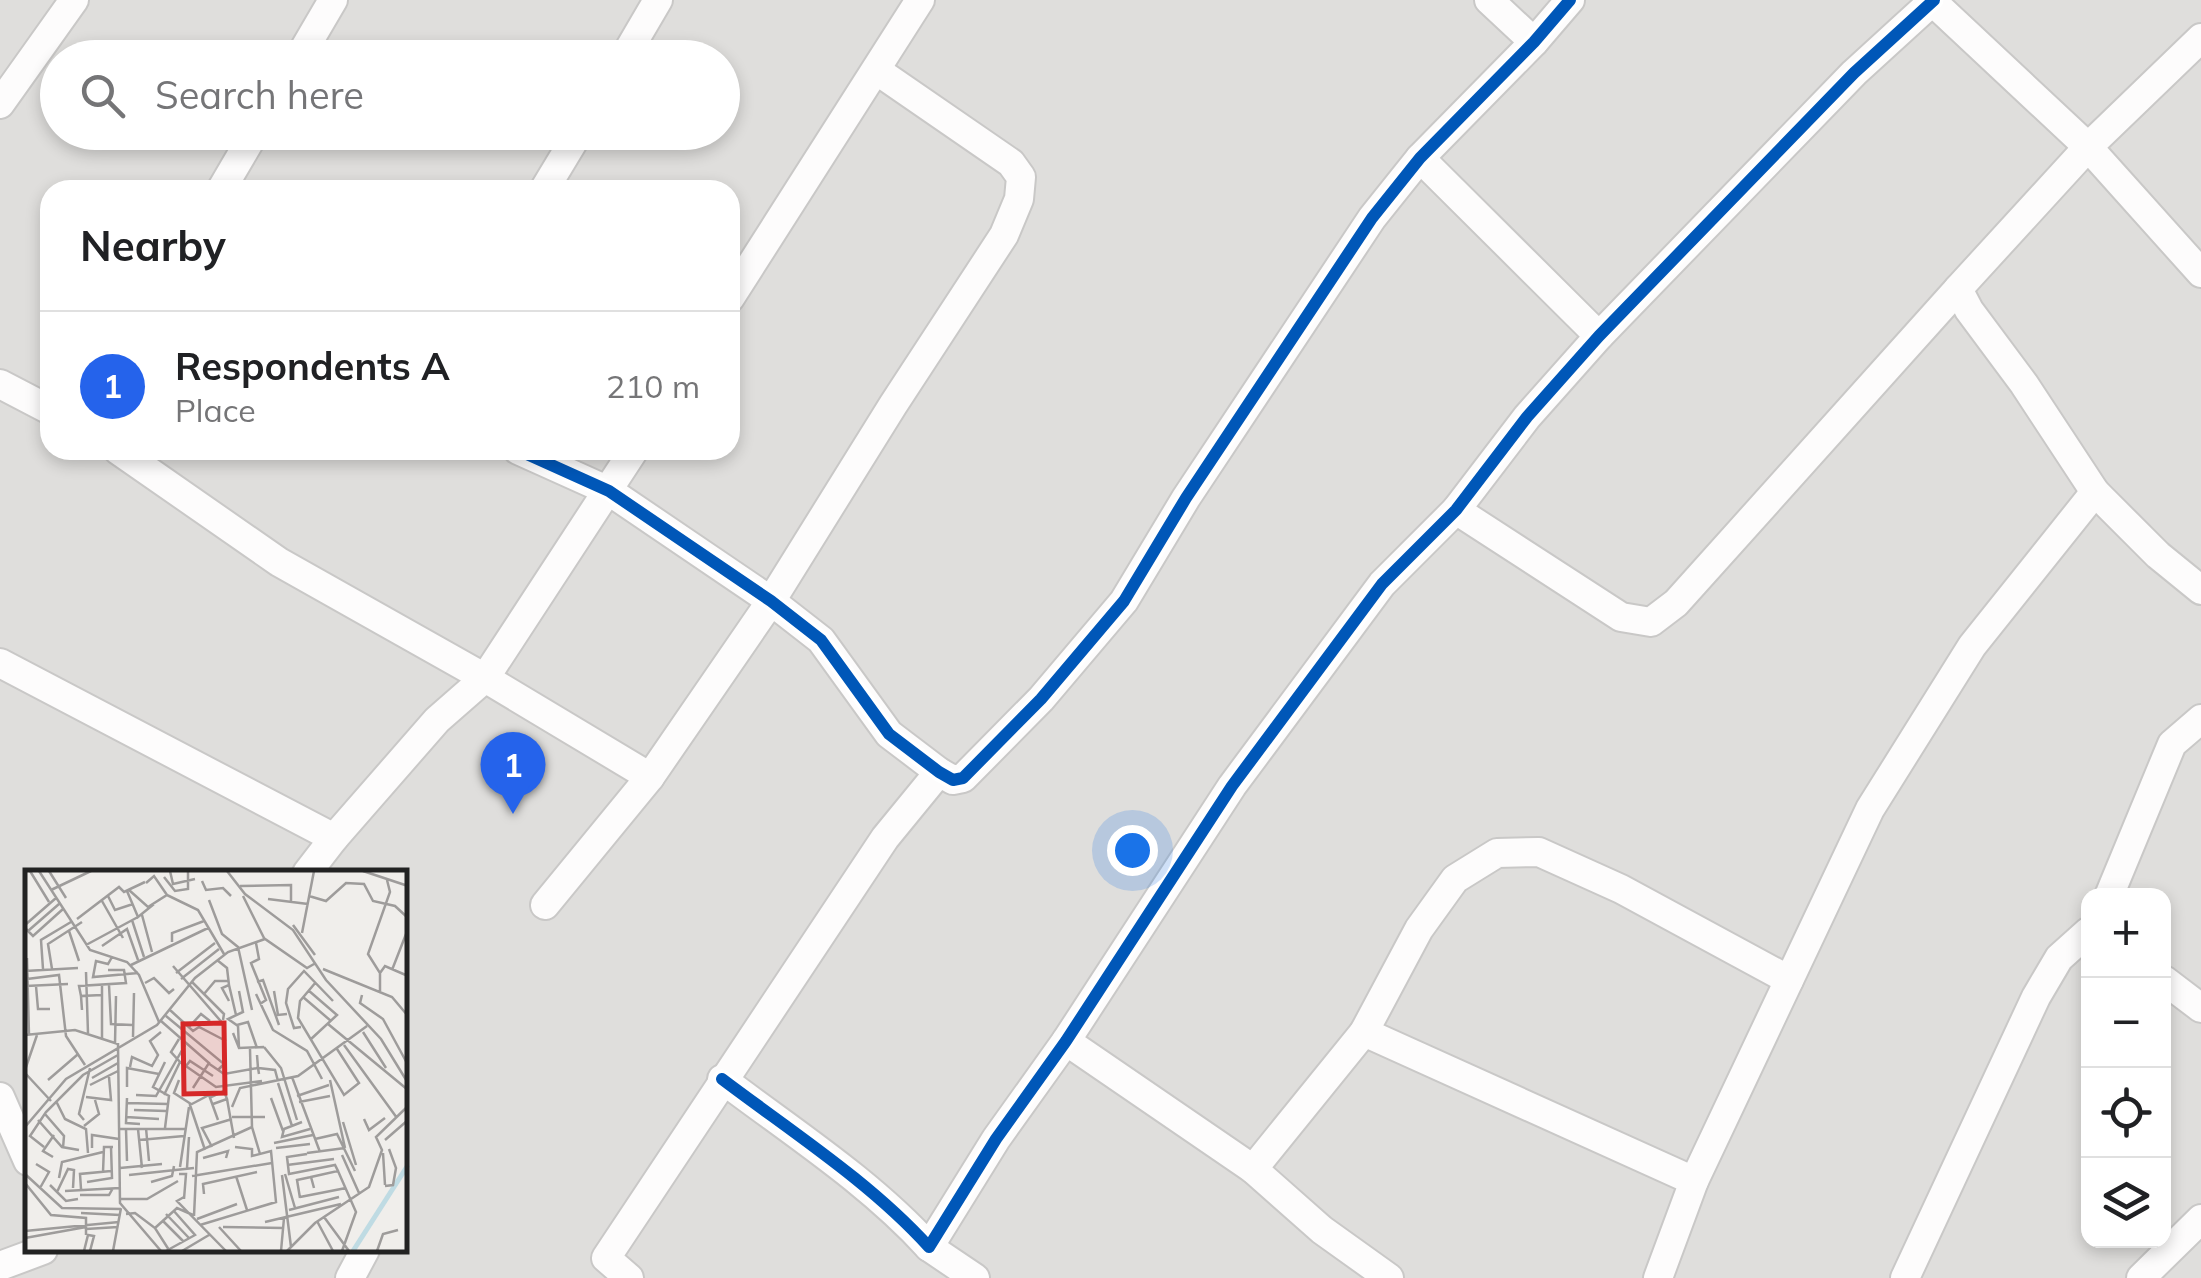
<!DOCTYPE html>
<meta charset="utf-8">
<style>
body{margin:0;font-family:Mulish,sans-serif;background:#f6f6f6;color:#202124}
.controls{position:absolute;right:30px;bottom:30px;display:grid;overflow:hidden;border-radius:20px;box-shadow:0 5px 15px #0003}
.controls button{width:90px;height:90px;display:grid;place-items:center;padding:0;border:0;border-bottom:2px solid #e0e0e0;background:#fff;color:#202124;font:50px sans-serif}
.you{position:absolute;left:1132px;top:850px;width:35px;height:35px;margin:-25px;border:8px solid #fff;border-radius:50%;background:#1a73e8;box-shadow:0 0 0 15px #1a73e833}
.badge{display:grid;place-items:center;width:65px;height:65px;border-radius:50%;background:#2563eb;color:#fff;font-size:32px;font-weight:700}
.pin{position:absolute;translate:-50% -82px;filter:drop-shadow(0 2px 5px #0008)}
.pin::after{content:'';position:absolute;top:52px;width:35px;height:30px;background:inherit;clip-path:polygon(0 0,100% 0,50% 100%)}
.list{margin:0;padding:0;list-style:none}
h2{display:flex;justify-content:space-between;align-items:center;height:130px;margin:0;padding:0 40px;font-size:42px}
h2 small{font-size:32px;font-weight:400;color:#757577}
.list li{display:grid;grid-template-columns:65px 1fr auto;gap:30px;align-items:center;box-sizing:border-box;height:150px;padding:0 40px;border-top:2px solid #e0e0e0}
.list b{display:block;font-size:38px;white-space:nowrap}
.list p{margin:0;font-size:32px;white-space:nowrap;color:#757577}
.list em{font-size:32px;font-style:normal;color:#757577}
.icon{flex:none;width:55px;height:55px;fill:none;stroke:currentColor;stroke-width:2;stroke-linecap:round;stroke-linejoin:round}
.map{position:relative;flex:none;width:2201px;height:1278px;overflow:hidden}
.search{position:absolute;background:#fff;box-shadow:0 5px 15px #0003;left:40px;top:40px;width:700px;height:110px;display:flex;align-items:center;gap:25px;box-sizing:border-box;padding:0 35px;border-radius:55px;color:#757577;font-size:38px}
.panel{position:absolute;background:#fff;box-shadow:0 5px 15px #0003;left:40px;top:180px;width:700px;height:280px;border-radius:30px}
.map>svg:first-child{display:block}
.residential{fill:#dfdedc;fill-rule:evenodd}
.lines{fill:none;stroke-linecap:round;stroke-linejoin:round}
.minor-casing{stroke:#c9c8c7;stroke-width:32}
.minor{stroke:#fdfcfc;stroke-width:28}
.cycleway-casing{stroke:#fff;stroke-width:19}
.cycleway{stroke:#0057b8;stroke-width:12}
.inset-river{fill:none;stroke:#bfdbe3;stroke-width:5}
.inset-road{fill:none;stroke:#9e9c9b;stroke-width:2.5}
.view{fill:#d62828;fill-opacity:0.15;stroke:#d62828;stroke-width:5}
.inset-edge{fill:none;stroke:#222;stroke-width:5}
</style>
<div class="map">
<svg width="2201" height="1278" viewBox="0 0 2201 1278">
<rect width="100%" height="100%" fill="#f0eeeb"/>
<path class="residential" d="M 0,0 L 2201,0 L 2201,1278 L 0,1278 ZM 58,58 L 722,58 L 722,132 L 58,132 ZM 50,190 L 730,190 L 730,450 L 50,450 ZM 28,873 L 405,873 L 405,1250 L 28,1250 ZM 2088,896 L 2164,896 L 2164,1240 L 2088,1240 Z"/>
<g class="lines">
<g class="minor-casing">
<g id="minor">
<polyline points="1489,0 1534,42"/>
<polyline points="1933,2 2088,147 2201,273"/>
<polyline points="2201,38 2088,147 1958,289 1969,310 2024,384 2095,492 2158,555 2201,590"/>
<polyline points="299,58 333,0"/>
<polyline points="624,58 658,0"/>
<polyline points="0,104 74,0"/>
<polyline points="1420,158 1599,336"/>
<polyline points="221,190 255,132"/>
<polyline points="544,190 579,132"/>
<polyline points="730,298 920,0"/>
<polyline points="0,384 50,410"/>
<polyline points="118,450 279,562 485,678 650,777"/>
<polyline points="518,450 609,491 771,601 821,640 889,734 939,772 953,780 963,778 1041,699 1124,601 1186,498 1372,218 1420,158 1534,42 1570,0"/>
<polyline points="1456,510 1621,617 1651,622 1676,603 1958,289"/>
<polyline points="0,663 334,838"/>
<polyline points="307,873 334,838 437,720 485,678 634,450"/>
<polyline points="2109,896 2172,744 2201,719"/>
<polyline points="545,905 650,777 771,601 893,405 1004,235 1019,199 1021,177 1011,163 876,70"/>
<polyline points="2164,980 2201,1008"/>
<polyline points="1364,1032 1694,1181"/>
<polyline points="1066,1041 1253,1169 1322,1230 1389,1278"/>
<path d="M 722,1079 C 792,1132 870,1182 929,1247 L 996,1139 L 1066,1041 L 1232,786 L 1382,584 L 1456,510 L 1527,417 L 1599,336 L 1854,73 L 1934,0"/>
<polyline points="0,1097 28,1161"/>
<polyline points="1253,1169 1364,1032 1419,929 1455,879 1497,853 1539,852 1621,889 1789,980"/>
<polyline points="929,1247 975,1278"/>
<polyline points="0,1266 43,1250"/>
<polyline points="350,1278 365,1250"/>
<polyline points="629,1278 606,1258 885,838 939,772"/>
<polyline points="1658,1278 1694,1181 1870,809 1972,646 2095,492"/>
<polyline points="1905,1278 2036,997 2059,958 2088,932"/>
<polyline points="2141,1278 2201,1219"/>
</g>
</g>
<use href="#minor" class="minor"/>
<g class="cycleway-casing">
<g id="cycleway">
<polyline points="518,450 609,491 771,601 821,640 889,734 939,772 953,780 963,778 1041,699 1124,601 1186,498 1372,218 1420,158 1534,42 1570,0"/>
<path d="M 722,1079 C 792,1132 870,1182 929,1247 L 996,1139 L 1066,1041 L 1232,786 L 1382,584 L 1456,510 L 1527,417 L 1599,336 L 1854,73 L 1934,0"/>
</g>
</g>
<use href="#cycleway" class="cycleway"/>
</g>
<g transform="translate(25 870)">
<rect width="382" height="382" fill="#f0eeeb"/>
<path class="inset-river" d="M 328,381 L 383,295"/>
<path class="inset-road" d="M 5,1 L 24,32M 14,1 L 65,80 L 102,92 L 114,105 L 134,152M 24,1 L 41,28M 145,1 L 148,14 L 170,9M 202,1 L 220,24 L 268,60 L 301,110 L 356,169 L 383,213M 338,1 L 383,16M 139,7 L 150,21 L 163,19 L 163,1M 177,11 L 181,20 L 198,18 L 206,26M 121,13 L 129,6 L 142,25M 215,16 L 266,15 L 266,33M 26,20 L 66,1M 104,20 L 123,37 L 142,25 L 173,40 L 199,84M 102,21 L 113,47 L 129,34M 83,26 L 90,40 L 108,34M 218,26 L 239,68M 284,26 L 301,31 L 321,13 L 339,14 L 348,31 L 370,36 L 383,48M 243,29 L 283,34M 184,30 L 197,64 L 213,77 L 227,140M 77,31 L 98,68M 117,45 L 127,82M 52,49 L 94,17 L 99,22 L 120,12M 107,50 L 119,87M 0,55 L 31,28M 268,55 L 290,85M 0,58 L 8,66 L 38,39M 3,61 L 34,34M 44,61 L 54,91M 277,63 L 289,1M 147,72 L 147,63 L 179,51M 231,73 L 234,89 L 226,93 L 241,130 L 235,134M 61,75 L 113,47M 77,76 L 102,59 L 113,90M 87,87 L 83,94 L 71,91 L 68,107 L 113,103M 2,88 L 4,165M 192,90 L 202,98 L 204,115 L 197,118 L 204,131M 106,95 L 183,58M 148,96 L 200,156M 18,99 L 16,70 L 46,52M 27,99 L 23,74 L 57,52M 298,99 L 367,127 L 383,146M 367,100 L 383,59M 0,101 L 53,98M 61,102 L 63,163M 151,103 L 190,73M 355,103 L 360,96 L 383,106M 2,109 L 34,105 L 41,166 L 60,195M 156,109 L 194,79M 167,112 L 199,144 L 198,150M 232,112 L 238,110 L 254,155M 291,112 L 275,131 L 273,148 L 319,225 L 334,213 L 312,179M 120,113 L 129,108 L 144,123 L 149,119M 77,115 L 77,169M 84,115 L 86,154 L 107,155M 204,115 L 211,145M 1,116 L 43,114M 11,116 L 13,139 L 25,139M 283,120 L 312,145 L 285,170M 214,121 L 218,142 L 203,149 L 213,156 L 214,178M 249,121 L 253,145 L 262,144M 355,121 L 355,103 L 343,84 L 365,22 L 362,10M 179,124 L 190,111 L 203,111M 231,124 L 248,160 L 282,181 L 297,209M 337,125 L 335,133 L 358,149 L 383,195M 56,126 L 54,116 L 101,113 L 99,100 L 83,100M 278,127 L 306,151M 57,140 L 56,126 L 77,125M 145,140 L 168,161 L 174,157 L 201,171M 141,146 L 199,194 L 193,200M 136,151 L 184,193 L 168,218M 303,154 L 383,220M 212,155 L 223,152 L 232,178M 276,157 L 269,158 L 261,133 L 263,119 L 279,101 L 308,131M 163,158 L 176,144 L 185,151M 338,162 L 361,198M 208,163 L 214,178 L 239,177M 0,165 L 50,160 L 93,174 L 95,333 L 136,381M 108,167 L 109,123M 90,174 L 91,126M 319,175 L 372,248M 239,177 L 256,198 L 272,250M 225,179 L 227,257 L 235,284M 155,192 L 191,217 L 237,211M 183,193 L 199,204 L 233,198 L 232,185M 161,196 L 165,191 L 188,206M 105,197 L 107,187 L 127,196 L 133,185 L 125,171 L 136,162M 0,200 L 12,165M 0,203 L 26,231M 234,204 L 233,198 L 250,200 L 253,211M 267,207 L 295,282M 67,208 L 93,193M 23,210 L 52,185M 154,210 L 149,223 L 166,234M 305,210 L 320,278M 253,213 L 267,256M 65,215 L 93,201M 102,217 L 102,198 L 134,204M 111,225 L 131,226 L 160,175M 139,225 L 155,192 L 146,182 L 154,169M 272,226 L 304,215M 61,227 L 86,230 L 84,207M 186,227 L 199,221 L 202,229 L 188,234M 102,228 L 101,253 L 115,254M 246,228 L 258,261M 202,229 L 209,268M 31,231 L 40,249 L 61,259 L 63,283M 274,232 L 305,226M 102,233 L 143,234M 207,237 L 215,218 L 273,206 L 342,156M 109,240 L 141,241M 20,244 L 39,266 L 38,278M 101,247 L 134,249M 207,247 L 240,247M 339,249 L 344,260 L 360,248M 13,250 L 37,277 L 54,280M 59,250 L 54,244 L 65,198M 277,252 L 259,259 L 257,267 L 285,259M 318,252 L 331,295M 59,256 L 74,244 L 70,230M 0,257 L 41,209 L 132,155 L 170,108 L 203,82 L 240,69 L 282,98 L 289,94M 121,258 L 124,291M 140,258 L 144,226 L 128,217 L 140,192M 94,259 L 160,259M 101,259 L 102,291M 113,259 L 117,298M 290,269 L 312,264 L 330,301M 114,270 L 159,266M 360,270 L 383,250M 249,273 L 288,265M 19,277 L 5,266 L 21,242 L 58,205 L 93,185M 187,277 L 177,258 L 207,249M 67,278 L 67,265 L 94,269M 251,278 L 285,274M 180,280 L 165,235 L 184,225 L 193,250M 282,283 L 320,278M 358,283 L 360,315M 282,284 L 262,287 L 264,304 L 310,295 L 313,301 L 286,307 L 289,318M 317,285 L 334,323M 28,287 L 18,281 L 29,265M 178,288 L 203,281 L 201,288M 11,294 L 24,302 L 15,318M 262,295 L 309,289M 155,297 L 164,237M 95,298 L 137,294M 162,298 L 164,267M 313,301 L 331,342 L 317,381M 78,302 L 79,277 L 88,277M 0,304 L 37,338 L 96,339M 154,304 L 161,304 L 159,329M 260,304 L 270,338M 104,305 L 169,298M 257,305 L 266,377M 167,306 L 247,293M 211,306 L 222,340M 34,308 L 37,292 L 78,282M 62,312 L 87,308 L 86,277M 126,312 L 147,306 L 149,296M 0,313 L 26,345 L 61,348 L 61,365M 25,315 L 41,331 L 53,329M 360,316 L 368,315 L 371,298 L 364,279M 56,319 L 55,304 L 86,301M 40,321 L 95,318M 32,322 L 43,299 L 49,300 L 48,318M 179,324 L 178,314 L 232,302M 55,325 L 84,325 L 88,318M 159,327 L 152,331 L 201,381M 275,327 L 321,318M 275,328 L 272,310 L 286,307M 95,329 L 122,329 L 153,311M 264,340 L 314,327M 56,343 L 95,345M 101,344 L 110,343 L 130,358 L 144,380M 141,344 L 164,368M 169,346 L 172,282 L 227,257M 299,347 L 324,381M 172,349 L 212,334M 137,350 L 159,372M 292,351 L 308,381M 240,352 L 316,334M 175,355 L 251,332 L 246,281 L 227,286 L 227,279 L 210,277M 194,357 L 216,381M 198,357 L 259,358M 130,358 L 152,338 L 168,345M 61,359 L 93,357M 0,361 L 94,352M 0,368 L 61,357M 59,381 L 63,365 L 69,366 L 65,381M 88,381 L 96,338M 141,381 L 170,365 L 148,340M 157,381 L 184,365M 256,381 L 259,348M 262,381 L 290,353 L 344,317 L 357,280 L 351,267 L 383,236M 352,381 L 358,364 L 373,360"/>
<path class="view" d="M 199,153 L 200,223 L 159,224 L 158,154 Z"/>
<rect width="382" height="382" class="inset-edge"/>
</g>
</svg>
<div class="controls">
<button>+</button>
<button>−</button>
<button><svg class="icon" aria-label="locate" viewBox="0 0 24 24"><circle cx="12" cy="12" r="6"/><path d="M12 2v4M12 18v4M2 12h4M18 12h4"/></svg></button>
<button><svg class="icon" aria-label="layers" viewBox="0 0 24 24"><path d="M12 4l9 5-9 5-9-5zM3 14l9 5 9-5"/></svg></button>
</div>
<div class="you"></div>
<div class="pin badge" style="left:513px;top:814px">1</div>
<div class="search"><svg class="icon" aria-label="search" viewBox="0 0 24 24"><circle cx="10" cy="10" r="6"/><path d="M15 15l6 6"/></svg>Search here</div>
<section class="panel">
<h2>Nearby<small></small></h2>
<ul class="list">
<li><span class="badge">1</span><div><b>Respondents A</b><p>Place</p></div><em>210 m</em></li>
</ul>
</section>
</div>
